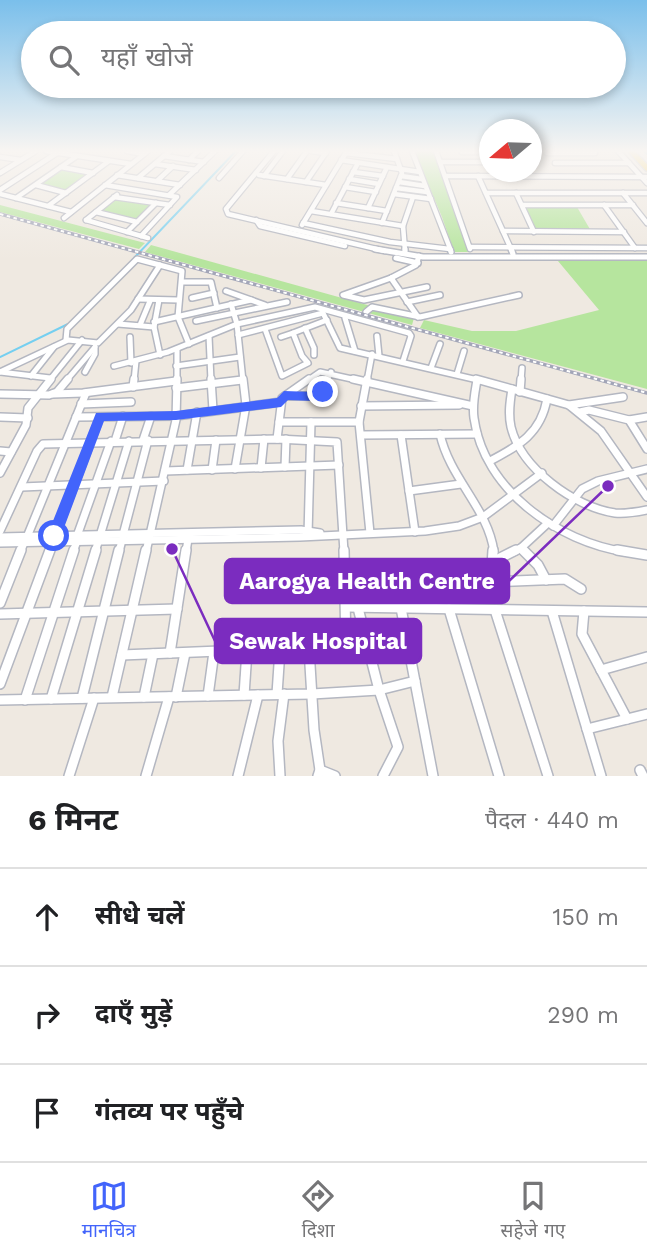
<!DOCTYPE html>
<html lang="hi">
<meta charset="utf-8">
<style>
body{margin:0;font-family:"Work Sans","Noto Sans Devanagari",sans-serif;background:#f6f6f6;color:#202124}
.compass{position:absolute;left:479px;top:119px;width:63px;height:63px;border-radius:50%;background:#fff;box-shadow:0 4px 10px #0003;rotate:251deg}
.stop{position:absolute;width:21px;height:21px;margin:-16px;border:5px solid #4264fb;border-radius:50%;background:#fff}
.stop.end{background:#4264fb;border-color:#fff;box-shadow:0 2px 7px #0008}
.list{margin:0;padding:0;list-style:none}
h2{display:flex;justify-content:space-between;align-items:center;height:91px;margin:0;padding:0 28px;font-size:30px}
h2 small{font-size:23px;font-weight:400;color:#757577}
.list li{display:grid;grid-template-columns:46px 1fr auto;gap:21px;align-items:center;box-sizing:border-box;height:98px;padding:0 28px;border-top:2px solid #e0e0e0}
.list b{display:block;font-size:26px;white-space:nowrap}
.list em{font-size:23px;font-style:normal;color:#757577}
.icon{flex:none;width:38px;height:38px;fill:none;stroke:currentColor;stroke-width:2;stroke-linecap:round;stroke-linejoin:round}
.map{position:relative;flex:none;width:647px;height:776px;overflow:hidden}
.search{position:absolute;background:#fff;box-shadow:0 4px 10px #0003;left:21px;right:21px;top:21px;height:77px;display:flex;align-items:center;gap:18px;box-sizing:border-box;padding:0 24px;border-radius:38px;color:#757577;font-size:26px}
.sheet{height:385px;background:#fff}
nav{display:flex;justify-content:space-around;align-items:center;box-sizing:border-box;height:98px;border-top:2px solid #e0e0e0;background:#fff;font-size:19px;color:#757577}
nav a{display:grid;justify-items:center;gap:4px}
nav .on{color:#4264fb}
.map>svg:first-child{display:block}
.green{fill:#b6e59e}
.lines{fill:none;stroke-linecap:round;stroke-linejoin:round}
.stream{stroke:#75cff0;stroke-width:2}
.canal{stroke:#75cff0;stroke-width:3.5}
.minor-far3-casing{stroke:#b4b7c1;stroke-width:7}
.minor-far2-casing{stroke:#b4b7c1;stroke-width:8}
.minor-far1-casing{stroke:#b4b7c1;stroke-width:10}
.minor-casing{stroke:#b4b7c1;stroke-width:12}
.major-casing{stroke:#c9c9c9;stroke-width:8}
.minor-far3{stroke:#fff;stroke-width:4.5}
.minor-far2{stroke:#fff;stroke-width:5}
.minor-far1{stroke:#fff;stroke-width:7}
.minor{stroke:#fff;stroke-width:9}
.major{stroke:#f2d163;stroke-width:5}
.rail-casing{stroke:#a3a6b8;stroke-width:3.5}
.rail{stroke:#fff;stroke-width:2;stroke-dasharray:3.5;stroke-linecap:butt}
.route{fill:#4264fb}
.leader{fill:none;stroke:#7b2cbf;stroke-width:2.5}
.callout-dot{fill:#7b2cbf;stroke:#fff;stroke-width:2.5}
.callout{fill:#7b2cbf;stroke:#7b2cbf;stroke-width:2.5}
.callout-label{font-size:23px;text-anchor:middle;font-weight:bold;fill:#fff}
</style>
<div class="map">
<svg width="647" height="776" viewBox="0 0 647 776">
<rect width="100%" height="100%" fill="#efe9e1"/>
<g class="green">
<polygon points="414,151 434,151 468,252 454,252 442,217"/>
<polygon points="61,169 90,174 66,191 39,184"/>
<polygon points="114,199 152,204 136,220 100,211"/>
<polygon points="0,205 145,243 139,249 0,212"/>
<polygon points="524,207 577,207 591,231 536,230"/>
<polygon points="151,245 414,318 412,325 145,252"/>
<polygon points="558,261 647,261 647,389 420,328 424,320 472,331 516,331 599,310"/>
</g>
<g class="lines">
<g class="stream">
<polyline points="134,258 236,151"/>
<polyline points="0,357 68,324"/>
</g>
<polyline class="canal" points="645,151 647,153"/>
<g class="minor-far3-casing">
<g id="minor-far3">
<polyline points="46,151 131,164"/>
<polyline points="127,151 144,154"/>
<polyline points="274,151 226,209 228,214 385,251"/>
<polyline points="311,151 326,153"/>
<polyline points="412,151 451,251"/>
<polyline points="436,151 470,249"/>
<polyline points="618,151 647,183"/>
<polyline points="462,152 490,152"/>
<polyline points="346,153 397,159"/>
<polyline points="547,153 595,153"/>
<polyline points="164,156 204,162"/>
<polyline points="0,157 21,160"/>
<polyline points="189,160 198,151"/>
<polyline points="341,160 420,172"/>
<polyline points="440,162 490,162"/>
<polyline points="555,163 629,163"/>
<polyline points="155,164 196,170"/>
<polyline points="61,167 93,173"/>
<polyline points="353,172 383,176"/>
<polyline points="0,173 36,151"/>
<polyline points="117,175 180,185"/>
<polyline points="259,175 326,185"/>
<polyline points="264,176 283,151"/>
<polyline points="401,176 422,179"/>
<polyline points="445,176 647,177"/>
<polyline points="478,176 512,251"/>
<polyline points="138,178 170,151"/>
<polyline points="219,178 243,151"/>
<polyline points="287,179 307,151"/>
<polyline points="349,179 379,184"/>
<polyline points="157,181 173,166"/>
<polyline points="306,182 327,151"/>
<polyline points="399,182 425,186"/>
<polyline points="36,185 66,193"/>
<polyline points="105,185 177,197 141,236"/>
<polyline points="345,187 376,192"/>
<polyline points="396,188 427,192"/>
<polyline points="0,190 57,153"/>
<polyline points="486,193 647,193"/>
<polyline points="516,193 534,232"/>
<polyline points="623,193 647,223"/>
<polyline points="0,194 71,212"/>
<polyline points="394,194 431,199"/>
<polyline points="169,195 215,151"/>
<polyline points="114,197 170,205"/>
<polyline points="16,198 77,156"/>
<polyline points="336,203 387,211"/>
<polyline points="522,205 633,205"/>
<polyline points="604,205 635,248"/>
<polyline points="48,206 109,161"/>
<polyline points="368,208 387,167"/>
<polyline points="311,211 403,226 413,197"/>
<polyline points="96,212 137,222"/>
<polyline points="331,214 358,163"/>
<polyline points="64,218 148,151"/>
<polyline points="86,220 148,238"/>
<polyline points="86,220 117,195"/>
<polyline points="256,220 260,226 345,246"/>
<polyline points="303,223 390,242 450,249"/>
<polyline points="382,223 402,173 394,151"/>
<polyline points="302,225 347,151"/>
<polyline points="403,226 405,251"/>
<polyline points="503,231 624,232"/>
<polyline points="127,232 156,203"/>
<polyline points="470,247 647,248"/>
</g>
</g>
<g class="minor-far2-casing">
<g id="minor-far2">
<polyline points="375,249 423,257 647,257"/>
<polyline points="405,249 405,252"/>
<polyline points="450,249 451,252"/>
<polyline points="511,249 513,254"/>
<polyline points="419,256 416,265 391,278 343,295 364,300 427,287"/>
<polyline points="396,258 418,263"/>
<polyline points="391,278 418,317"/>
<polyline points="182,282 211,282 217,308"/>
<polyline points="226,291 265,305"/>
<polyline points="192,298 214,293"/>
<polyline points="138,299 178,300"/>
<polyline points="159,300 154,327 160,355"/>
<polyline points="407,302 440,295"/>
<polyline points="231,304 237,324 243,381"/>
<polyline points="366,312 372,307 420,317 519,295"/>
<polyline points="345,318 355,351"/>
<polyline points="196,321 287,302"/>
<polyline points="154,322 251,300"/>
<polyline points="118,324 154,327"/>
<polyline points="140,325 150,301"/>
<polyline points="305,328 314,348 314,355"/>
<polyline points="265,329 282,376 308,363 302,356 293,333 281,337"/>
<polyline points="293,333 327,320"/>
<polyline points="238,335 323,313 340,348 482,381"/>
<polyline points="209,336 211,381"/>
<polyline points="377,336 379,356"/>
<polyline points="130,337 131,363"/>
<polyline points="66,340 67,329 137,259 182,271 178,317 189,344"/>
<polyline points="114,366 168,352 237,324 315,307 409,333 411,336 403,361"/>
<polyline points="176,366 240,357"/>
<polyline points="431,368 440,344"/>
<polyline points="0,372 68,340 98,343 131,310 160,265"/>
<polyline points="0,372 50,378"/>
<polyline points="85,372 95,354 95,347"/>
<polyline points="457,374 464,351"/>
<polyline points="31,376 54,347"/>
<polyline points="49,381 82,340"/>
<polyline points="66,381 95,347"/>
<polyline points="134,381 136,361"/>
<polyline points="177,381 177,349"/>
<polyline points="234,381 242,380"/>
<polyline points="307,381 320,372 361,381"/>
<polyline points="326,381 331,372"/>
<polyline points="367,381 372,354"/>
<polyline points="521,381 522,368"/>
</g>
</g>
<g class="minor-far1-casing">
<g id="minor-far1">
<polyline points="211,379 213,410"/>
<polyline points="353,379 473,406"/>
<polyline points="367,379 359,422 370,533"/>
<polyline points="476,379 569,405 601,431 647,497"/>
<path d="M 477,380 C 475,392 472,405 474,418 C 484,490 558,542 626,552"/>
<polyline points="133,387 134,379"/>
<polyline points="176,388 242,380"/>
<path d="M 512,389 C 510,401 508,414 511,427 C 521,468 574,507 615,513 C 625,514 637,512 647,510"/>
<polyline points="520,392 521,379"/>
<polyline points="0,394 49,395 57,392 68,379"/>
<polyline points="53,394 83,393 176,381"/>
<polyline points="285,396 319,396 327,379"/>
<polyline points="81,404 131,402"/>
<polyline points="569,405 623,397"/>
<polyline points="361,406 459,405"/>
<polyline points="580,412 589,410 629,420 647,449"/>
<polyline points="0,417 28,418"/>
<polyline points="76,417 176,416 281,402"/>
<polyline points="629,420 647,417"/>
<polyline points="279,422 359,422"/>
<path d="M 440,434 C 450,479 488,508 494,552"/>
<polyline points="361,435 477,434"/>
<polyline points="401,435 415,532"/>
<polyline points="277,439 282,398 309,379"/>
<polyline points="143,440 151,416"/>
<polyline points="115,441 123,416"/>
<polyline points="0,451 11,452"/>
<path d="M 490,461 C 519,446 541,433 547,399"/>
<polyline points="285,467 286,439"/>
<polyline points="261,468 264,439"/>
<polyline points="235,469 246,405 243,379"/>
<polyline points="187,470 197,412"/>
<polyline points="212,470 216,440"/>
<polyline points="165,471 339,465"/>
<polyline points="0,473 26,425 28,408 51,379"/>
<polyline points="22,487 164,481"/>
<polyline points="409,491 461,484"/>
<polyline points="553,526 582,489 598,481 647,469"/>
<polyline points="0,531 37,451 43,444 277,439 337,442 344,552"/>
<polyline points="123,535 148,440"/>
<polyline points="308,535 311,422"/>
<polyline points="77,536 111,441"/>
<polyline points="0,537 301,530 320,533"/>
<polyline points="27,537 86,393"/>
<polyline points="0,543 300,537 425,531 459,526 483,517 542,473"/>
<polyline points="521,548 525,552"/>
<polyline points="20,552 24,543"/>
<polyline points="49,552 100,417"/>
<polyline points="73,552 77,541"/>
<polyline points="95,552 129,441"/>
<polyline points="119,552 122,540"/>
<polyline points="146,552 176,420 177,379"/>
<polyline points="186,552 188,539"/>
<polyline points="513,552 521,548 548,523"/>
</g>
</g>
<g class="minor-casing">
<g id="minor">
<polyline points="523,550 538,565 546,580"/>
<polyline points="617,550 647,555"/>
<polyline points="496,560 516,550"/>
<polyline points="346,580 491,582 565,579 581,589"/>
<polyline points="491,582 493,550"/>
<polyline points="0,603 21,550"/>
<polyline points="347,607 647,612"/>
<polyline points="358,608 379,690 398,747 383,776"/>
<polyline points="401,608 433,776"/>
<polyline points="449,609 499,776"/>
<polyline points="495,610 548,776"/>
<polyline points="552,611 601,776"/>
<polyline points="584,611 582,634 627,719"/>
<polyline points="0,614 177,609"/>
<polyline points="309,649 314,730 320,770 318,776"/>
<polyline points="170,653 186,550"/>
<polyline points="122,655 346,646 344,550"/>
<polyline points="601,670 647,657"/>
<polyline points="0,684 50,550"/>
<polyline points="277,694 280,650"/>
<polyline points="244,695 247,651"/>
<polyline points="208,696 214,652"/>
<polyline points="112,697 146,550"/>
<polyline points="144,697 153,654"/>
<polyline points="176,697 185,653"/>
<polyline points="82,698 119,550"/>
<polyline points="51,699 96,550"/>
<polyline points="0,700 312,694 379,690 415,681"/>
<polyline points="25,700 74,550"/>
<polyline points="587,729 647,714"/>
<polyline points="320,770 335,776"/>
<polyline points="640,770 643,776"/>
<polyline points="69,776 94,698"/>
<polyline points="146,776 169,697"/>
<polyline points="238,776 258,695"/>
<polyline points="280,776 278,741 284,694"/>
</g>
</g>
<g class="major-casing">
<polyline id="major" points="631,151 647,168"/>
</g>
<use href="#minor-far3" class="minor-far3"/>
<use href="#minor-far2" class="minor-far2"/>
<use href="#minor-far1" class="minor-far1"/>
<use href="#minor" class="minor"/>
<use href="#major" class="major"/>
<g class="rail-casing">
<polyline id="rail" points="0,214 647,393"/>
</g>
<use href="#rail" class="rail"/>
</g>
<linearGradient id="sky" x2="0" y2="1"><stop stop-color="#7abfeb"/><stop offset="0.58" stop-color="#f8f5f2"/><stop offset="1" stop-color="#f8f5f2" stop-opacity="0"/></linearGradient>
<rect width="647" height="260" fill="url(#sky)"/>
<polygon class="route" points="323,388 328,392 315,401 288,400 281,407 176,420 104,421 59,541 49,541 47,536 96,413 176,411 277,398 284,391 314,392"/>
<path class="leader" d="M608 486L509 581M172 549L215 641"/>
<g class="callout-dot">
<circle cx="608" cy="486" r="7"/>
<circle cx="172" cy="549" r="7"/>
</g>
<g class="callout">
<rect x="225" y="559" width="284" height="44" rx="7"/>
<rect x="215" y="619" width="206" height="44" rx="7"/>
</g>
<g class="callout-label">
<text x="367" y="589">Aarogya Health Centre</text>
<text x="318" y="649">Sewak Hospital</text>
</g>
</svg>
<svg class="compass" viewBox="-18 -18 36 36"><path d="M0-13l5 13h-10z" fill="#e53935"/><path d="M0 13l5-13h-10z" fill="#757577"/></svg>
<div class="stop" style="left:54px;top:536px"></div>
<div class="stop end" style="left:323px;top:392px"></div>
<div class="search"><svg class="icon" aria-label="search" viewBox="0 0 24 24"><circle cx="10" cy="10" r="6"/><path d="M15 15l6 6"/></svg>यहाँ खोजें</div>
</div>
<section class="sheet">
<h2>6 मिनट<small>पैदल · 440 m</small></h2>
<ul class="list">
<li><svg class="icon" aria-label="ahead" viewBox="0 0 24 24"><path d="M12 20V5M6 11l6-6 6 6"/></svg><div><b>सीधे चलें</b></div><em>150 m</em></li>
<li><svg class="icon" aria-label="right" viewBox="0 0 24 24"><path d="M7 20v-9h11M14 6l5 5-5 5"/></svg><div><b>दाएँ मुड़ें</b></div><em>290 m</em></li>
<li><svg class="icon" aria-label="arrive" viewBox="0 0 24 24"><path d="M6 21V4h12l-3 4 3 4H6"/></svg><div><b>गंतव्य पर पहुँचे</b></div></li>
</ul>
</section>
<nav>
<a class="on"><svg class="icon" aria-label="map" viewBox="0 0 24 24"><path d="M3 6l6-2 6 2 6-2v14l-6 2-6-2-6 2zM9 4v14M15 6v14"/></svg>मानचित्र</a>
<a><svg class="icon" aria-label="directions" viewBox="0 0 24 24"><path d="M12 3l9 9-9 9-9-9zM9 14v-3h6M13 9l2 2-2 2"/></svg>दिशा</a>
<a><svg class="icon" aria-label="saved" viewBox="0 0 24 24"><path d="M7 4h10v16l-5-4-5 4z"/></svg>सहेजे गए</a>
</nav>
